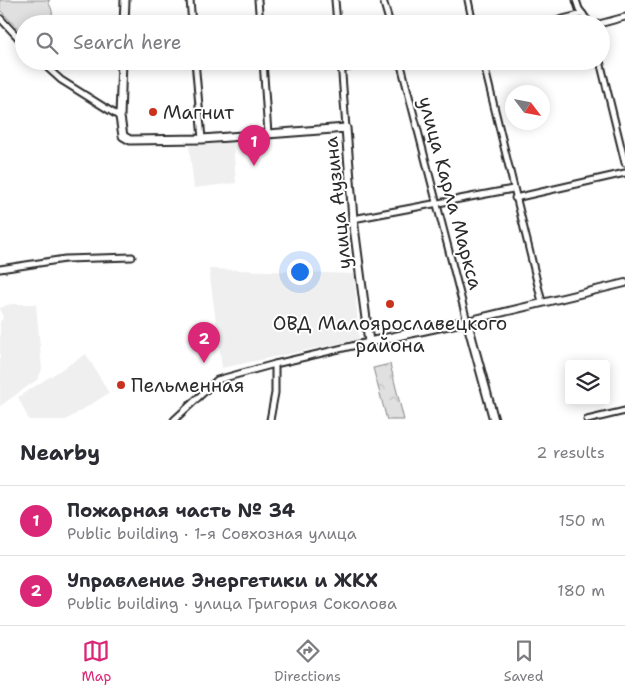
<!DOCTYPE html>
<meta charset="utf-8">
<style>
body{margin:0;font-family:"Shantell Sans",sans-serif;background:#f7f7f7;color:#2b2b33}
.controls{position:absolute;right:15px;bottom:15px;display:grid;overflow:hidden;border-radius:5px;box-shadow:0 2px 12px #0003}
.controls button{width:45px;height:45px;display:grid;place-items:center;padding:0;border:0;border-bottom:1px solid #e1e1e2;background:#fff;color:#2b2b33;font:25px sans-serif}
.compass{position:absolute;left:505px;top:85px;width:45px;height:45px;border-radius:50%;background:#fff;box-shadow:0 2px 12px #0003;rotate:122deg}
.you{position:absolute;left:299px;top:271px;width:18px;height:18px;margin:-12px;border:4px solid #fff;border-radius:50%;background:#1a73e8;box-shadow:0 0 0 8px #1a73e833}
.badge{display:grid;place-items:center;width:32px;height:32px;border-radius:50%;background:#db2777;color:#fff;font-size:16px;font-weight:700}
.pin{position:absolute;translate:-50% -41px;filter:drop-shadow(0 1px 2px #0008)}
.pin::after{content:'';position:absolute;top:26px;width:18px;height:15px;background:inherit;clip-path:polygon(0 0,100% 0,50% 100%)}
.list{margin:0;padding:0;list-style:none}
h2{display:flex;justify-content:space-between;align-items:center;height:65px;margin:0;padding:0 20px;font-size:21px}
h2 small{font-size:16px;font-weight:400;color:#7c7c81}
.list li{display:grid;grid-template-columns:32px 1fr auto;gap:15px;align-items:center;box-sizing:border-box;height:70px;padding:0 20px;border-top:1px solid #e1e1e2}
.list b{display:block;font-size:19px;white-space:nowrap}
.list p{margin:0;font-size:16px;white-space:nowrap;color:#7c7c81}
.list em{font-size:16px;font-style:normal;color:#7c7c81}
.icon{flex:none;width:28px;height:28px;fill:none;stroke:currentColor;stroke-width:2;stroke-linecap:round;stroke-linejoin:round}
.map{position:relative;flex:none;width:625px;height:420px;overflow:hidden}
.search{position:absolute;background:#fff;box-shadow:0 2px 12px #0003;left:15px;right:15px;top:15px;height:55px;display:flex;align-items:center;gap:12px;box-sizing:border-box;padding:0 18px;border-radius:28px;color:#7c7c81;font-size:19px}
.sheet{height:205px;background:#fff}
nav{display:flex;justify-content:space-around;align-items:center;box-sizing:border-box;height:70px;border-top:1px solid #e1e1e2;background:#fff;font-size:14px;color:#7c7c81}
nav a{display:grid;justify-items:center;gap:2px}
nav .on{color:#db2777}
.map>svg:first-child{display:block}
.built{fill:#efefef}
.park{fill:url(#park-crowns);stroke:#868686}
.pitch{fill:#e0e0e0;stroke:#868686}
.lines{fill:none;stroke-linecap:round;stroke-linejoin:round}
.minor-casing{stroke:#2b2b2b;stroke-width:9}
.tertiary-casing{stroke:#2b2b2b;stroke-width:10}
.secondary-casing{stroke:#2b2b2b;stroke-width:11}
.minor{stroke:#fff;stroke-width:5}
.tertiary{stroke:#fff;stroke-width:6}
.secondary{stroke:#fff;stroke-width:7}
.poi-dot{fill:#c8321e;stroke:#fff;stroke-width:2}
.labels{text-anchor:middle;stroke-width:4;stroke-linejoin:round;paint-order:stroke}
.poi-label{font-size:19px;fill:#2b2b2b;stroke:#fff;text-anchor:start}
.street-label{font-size:19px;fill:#2b2b2b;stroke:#fff}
</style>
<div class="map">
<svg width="625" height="420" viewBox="0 0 625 420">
<defs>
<pattern id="park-crowns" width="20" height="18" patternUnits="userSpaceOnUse" patternTransform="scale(1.25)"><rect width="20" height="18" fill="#e0e0e0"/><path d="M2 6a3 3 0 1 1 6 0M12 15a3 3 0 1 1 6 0" fill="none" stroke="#c0c0c0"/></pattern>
</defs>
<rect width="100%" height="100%" fill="#fff"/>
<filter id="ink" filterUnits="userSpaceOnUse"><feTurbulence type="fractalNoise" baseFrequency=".02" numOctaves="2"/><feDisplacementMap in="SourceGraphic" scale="10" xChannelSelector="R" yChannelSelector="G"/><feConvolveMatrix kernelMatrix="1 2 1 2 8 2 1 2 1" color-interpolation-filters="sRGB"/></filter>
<g filter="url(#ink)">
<g class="built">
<polygon points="233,142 236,183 194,188 189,146"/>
<polygon points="209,269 354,274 359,339 222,368"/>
<polygon points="10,304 36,304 42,369 38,379 0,406 0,322 3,318 0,308"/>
<polygon points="86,354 109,393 66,420 29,420 18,397"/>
</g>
<polygon class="park" points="390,364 404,420 387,420 373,368"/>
<path class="pitch" d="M 0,0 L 50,0 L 48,2 C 53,10 54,16 49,24 L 24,24 L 24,35 L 0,10 Z"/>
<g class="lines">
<g class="minor-casing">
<g id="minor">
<polyline points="190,0 192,24"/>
<polyline points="258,0 260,24"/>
<polyline points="335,0 337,24"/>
<polyline points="383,0 390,24"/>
<polyline points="468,0 473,24"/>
<polyline points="576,0 579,9 590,24"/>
<polyline points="0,18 24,44"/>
<polyline points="542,24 583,14"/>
<polyline points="599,24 625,17"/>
<polyline points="40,61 61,80 120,117"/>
<polyline points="195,61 202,139"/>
<polyline points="263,61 268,134"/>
<polyline points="341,61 346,128"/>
<polyline points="400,61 467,321"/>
<polyline points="483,61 542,302"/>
<polyline points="600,61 625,163"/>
<polyline points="342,69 374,61"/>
<polyline points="515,198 625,173"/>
<polyline points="353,219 513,189"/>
<polyline points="0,269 65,259 132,257"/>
<polyline points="174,420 217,380 275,364 369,342"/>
<polyline points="270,420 275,393 275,364"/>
<polyline points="587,420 625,411"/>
</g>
</g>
<g class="tertiary-casing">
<polyline id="tertiary" points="467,321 625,283"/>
</g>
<g class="secondary-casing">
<g id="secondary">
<polyline points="124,24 125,0"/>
<polyline points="122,61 120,117 123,136 130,140 202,139 346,128 353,219 369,342 467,321 494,420"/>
</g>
</g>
<use href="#minor" class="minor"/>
<use href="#tertiary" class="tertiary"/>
<use href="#secondary" class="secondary"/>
</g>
</g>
<g class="poi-dot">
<circle cx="153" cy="112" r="5"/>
<circle cx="390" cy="304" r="5"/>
<circle cx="121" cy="385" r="5"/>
</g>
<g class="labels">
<g class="poi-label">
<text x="163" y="119">Магнит</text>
<text x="390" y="330" text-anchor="middle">ОВД Малоярославецкого<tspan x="390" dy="22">района</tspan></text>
<text x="131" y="392">Пельменная</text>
</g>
<g class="street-label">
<text transform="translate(451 193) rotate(75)" y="7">улица Карла Маркса</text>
<text transform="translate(337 203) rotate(-96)" y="7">улица Аузина</text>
</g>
</g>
</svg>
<div class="controls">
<button><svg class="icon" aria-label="layers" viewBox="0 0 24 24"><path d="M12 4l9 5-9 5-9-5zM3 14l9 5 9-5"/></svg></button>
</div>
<svg class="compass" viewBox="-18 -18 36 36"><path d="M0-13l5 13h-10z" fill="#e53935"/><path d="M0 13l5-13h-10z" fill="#7c7c81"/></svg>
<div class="you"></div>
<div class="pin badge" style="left:254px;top:166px">1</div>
<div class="pin badge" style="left:204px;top:363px">2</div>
<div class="search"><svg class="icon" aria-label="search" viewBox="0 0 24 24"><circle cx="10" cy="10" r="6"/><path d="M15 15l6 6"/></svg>Search here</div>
</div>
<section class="sheet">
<h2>Nearby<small>2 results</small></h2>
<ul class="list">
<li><span class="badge">1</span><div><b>Пожарная часть № 34</b><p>Public building · 1-я Совхозная улица</p></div><em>150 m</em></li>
<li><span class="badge">2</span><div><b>Управление Энергетики и ЖКХ</b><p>Public building · улица Григория Соколова</p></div><em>180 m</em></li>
</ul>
</section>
<nav>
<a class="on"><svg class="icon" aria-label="map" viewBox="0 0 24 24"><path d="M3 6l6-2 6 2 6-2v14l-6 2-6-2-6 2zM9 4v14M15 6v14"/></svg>Map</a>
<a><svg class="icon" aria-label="directions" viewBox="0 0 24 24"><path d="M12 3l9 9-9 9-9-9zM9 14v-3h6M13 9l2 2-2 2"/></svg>Directions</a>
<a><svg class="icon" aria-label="saved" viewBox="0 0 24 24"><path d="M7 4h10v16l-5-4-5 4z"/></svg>Saved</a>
</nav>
